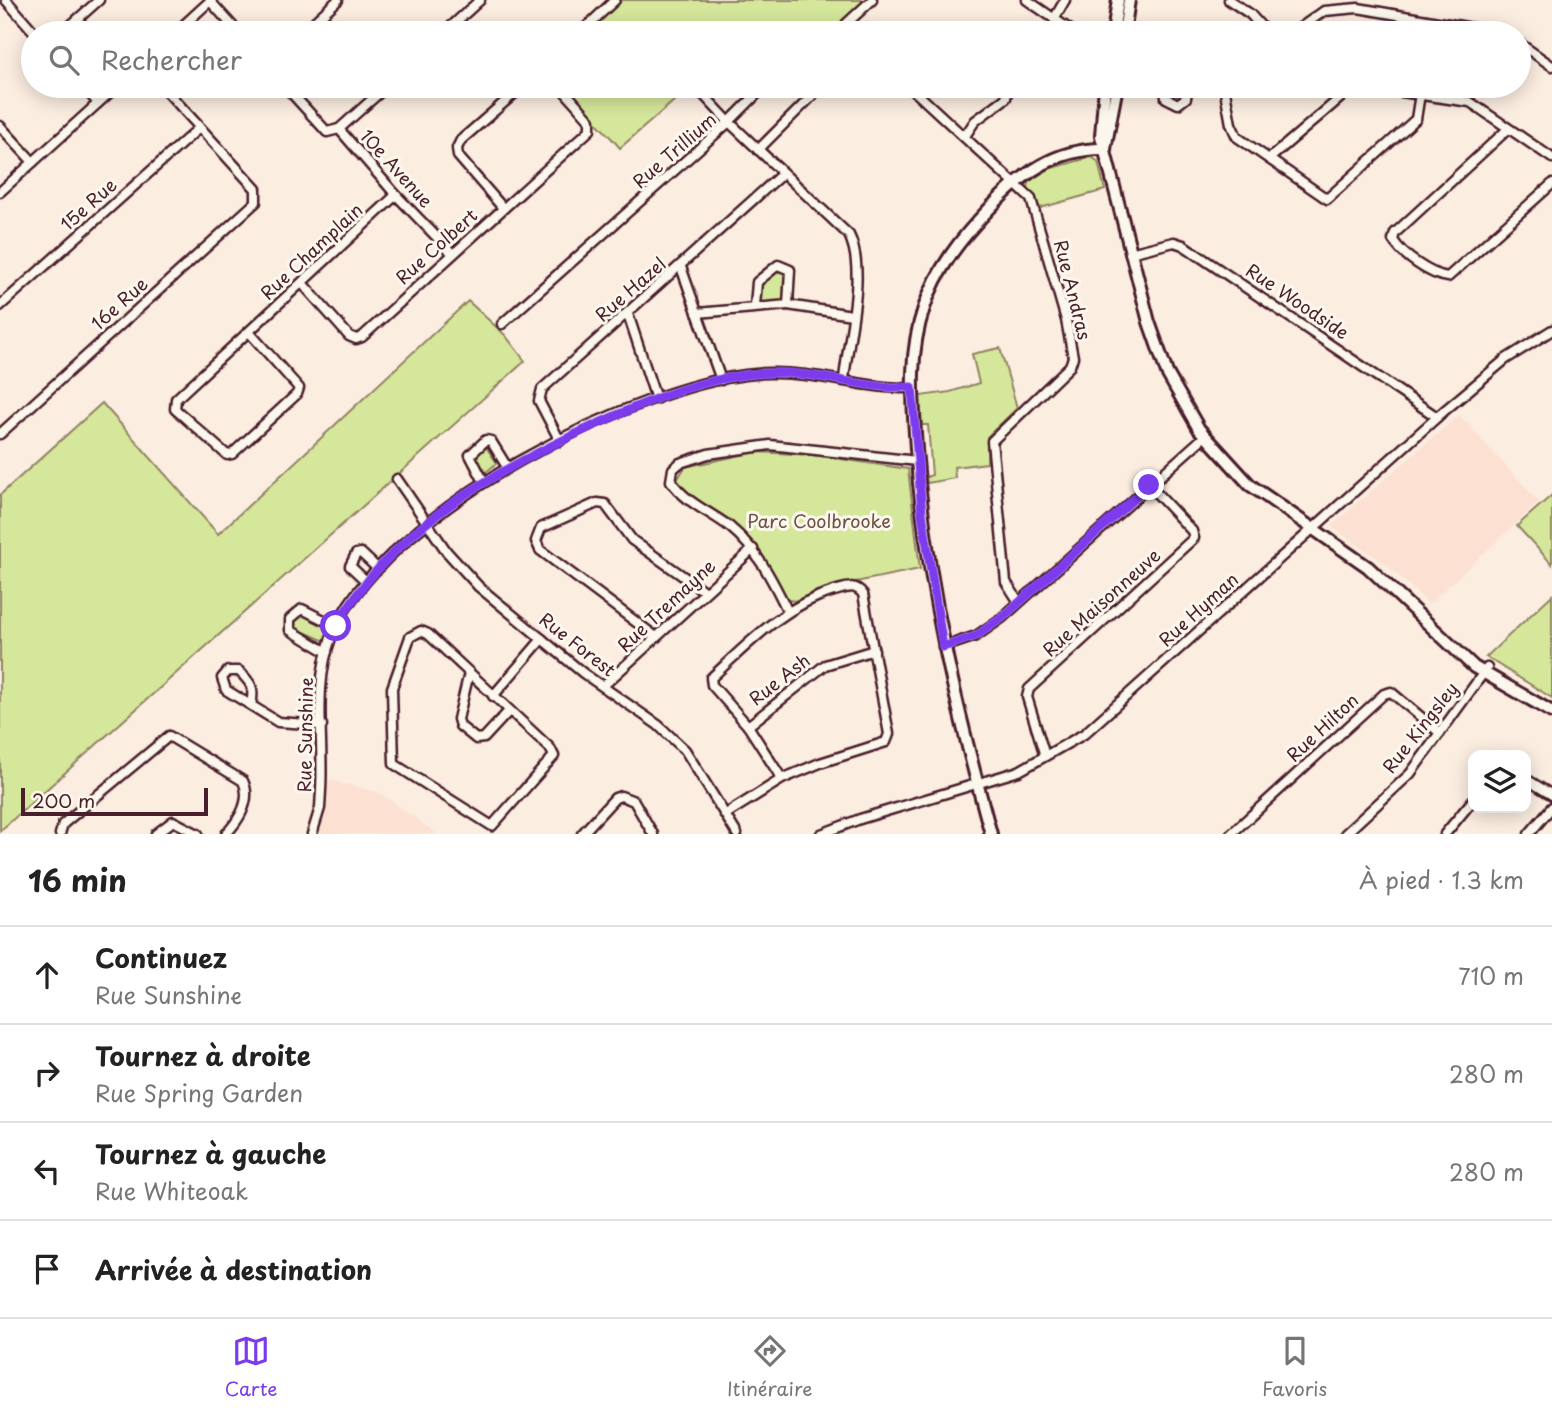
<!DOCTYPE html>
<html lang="fr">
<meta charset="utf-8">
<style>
body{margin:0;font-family:"Playpen Sans",sans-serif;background:#f2f2f2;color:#222}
.controls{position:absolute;right:21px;bottom:21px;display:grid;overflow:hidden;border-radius:14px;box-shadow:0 4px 18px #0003}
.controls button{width:63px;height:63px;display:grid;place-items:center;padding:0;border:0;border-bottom:2px solid #e0e0e0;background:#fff;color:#222;font:35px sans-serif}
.scale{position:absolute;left:21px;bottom:18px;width:187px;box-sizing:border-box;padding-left:7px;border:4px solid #4a1f2b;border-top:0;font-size:19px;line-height:24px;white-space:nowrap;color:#4a1f2b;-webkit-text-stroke:5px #fbf7ec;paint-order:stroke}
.stop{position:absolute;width:21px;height:21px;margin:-16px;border:5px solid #7c3aed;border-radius:50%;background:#fff}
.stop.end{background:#7c3aed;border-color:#fff;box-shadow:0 2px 7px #0008}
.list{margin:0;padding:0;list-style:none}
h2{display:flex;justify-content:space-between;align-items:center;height:91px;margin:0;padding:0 28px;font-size:30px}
h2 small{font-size:23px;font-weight:400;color:#767676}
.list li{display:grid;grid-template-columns:46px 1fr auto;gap:21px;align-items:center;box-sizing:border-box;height:98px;padding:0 28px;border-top:2px solid #e0e0e0}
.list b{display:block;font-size:26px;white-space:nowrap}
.list p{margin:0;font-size:23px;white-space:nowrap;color:#767676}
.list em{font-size:23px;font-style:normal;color:#767676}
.icon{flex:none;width:38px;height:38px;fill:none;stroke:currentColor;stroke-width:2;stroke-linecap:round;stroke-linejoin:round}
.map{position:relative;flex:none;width:1552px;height:834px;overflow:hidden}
.search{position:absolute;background:#fff;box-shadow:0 4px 18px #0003;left:21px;right:21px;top:21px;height:77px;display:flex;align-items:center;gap:18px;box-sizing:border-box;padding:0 24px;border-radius:38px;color:#767676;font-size:26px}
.sheet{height:483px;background:#fff}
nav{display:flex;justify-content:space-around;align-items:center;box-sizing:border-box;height:98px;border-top:2px solid #e0e0e0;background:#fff;font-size:19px;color:#767676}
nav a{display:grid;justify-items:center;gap:4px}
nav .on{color:#7c3aed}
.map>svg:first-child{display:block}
.built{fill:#fce1d2}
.green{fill:#d5e79b;stroke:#908363;stroke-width:2}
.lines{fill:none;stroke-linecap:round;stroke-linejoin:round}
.street-casing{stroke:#4a1f2b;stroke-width:13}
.secondary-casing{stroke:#4a1f2b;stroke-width:16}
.street{stroke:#fbf7ec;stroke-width:8}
.secondary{stroke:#fbf7ec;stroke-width:10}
.route{stroke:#7c3aed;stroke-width:9}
.labels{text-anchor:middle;stroke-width:6;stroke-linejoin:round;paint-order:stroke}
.street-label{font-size:18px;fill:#4a1f2b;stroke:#fbf7ec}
.park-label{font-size:18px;fill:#6d5147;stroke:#fbf7ec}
</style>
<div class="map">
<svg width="1552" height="834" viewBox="0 0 1552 834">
<rect width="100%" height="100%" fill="#fbede0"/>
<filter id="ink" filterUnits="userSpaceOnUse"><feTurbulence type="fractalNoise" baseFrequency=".0143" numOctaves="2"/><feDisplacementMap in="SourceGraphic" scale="14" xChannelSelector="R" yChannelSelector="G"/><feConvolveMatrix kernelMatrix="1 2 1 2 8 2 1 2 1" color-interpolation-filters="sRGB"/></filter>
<g filter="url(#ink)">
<g class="built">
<polygon points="1459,415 1539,502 1429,604 1387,565 1331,526"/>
<polygon points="330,780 380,793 437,834 318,834"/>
</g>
<g class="green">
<polygon points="615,0 872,0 846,24 854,33 580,33"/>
<path d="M 560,86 L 691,86 L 620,148 C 601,125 580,108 560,86 Z"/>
<polygon points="1092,157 1098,162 1105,190 1040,208 1028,187 1031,177 1048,169"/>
<polygon points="777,269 786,274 785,302 757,303 760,284"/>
<polygon points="468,301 505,335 525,361 0,831 0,495 102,403 218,534"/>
<polygon points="1000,348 1017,408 987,437 987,463 954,467 955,478 927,483 926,477 932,475 928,425 922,425 920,396 950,392 979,383 972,354"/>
<polygon points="486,447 497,463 485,473 475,458"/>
<path d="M 756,452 L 813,455 L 908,469 L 920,569 L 831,587 L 794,601 L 785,599 C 770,572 757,543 732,524 C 713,508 692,501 677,480 L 685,467 Z"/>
<polygon points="1552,495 1552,564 1517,526"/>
<polygon points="1552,595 1552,698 1486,657"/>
<polygon points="305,614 330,628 325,641 297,629 294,623 298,615"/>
</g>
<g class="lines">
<g class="street-casing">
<g id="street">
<polyline points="6,0 35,33"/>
<polyline points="1027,0 1075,33"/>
<polyline points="1229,0 1250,14 1267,33"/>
<polyline points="210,1 239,33"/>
<polyline points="1054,19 1065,0"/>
<polyline points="62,33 99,0"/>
<polyline points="175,33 211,0"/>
<polyline points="302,33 338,0"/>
<polyline points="444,33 480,0"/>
<polyline points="580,33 615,0"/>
<polyline points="854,33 846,24 872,0"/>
<polyline points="942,33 952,33"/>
<polyline points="1293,33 1324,11 1358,8 1501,33"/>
<polyline points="1519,43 1552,66"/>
<polyline points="83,86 98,103"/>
<polyline points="285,86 327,132 339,129"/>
<polyline points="706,86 700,91 729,122 765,86"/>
<polyline points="909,86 1031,199 1066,320 1073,357 1070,366 992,441 1006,582 1019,602"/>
<polyline points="1165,86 1166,98 1178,104 1186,98 1188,86"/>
<polyline points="1224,86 1231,124 1237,137 1327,199 1416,119 1420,94"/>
<polyline points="1360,86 1470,102 1552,158"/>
<polyline points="0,126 33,162"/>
<polyline points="339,129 396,195 452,253"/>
<polyline points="339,129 387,86"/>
<path d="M 1508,129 L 1395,233 L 1393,240 C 1402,255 1430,275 1448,277 L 1552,184"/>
<polyline points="965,136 975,121 1006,98 1008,86"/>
<polyline points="758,150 813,95 803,86"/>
<polyline points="1269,159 1354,86"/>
<polyline points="0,192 117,86"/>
<polyline points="503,208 458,156 457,148 461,140 523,86"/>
<polyline points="1130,253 1174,242 1183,245 1437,417"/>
<polyline points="681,267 721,380"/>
<polyline points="302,283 349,336 356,339 362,337 590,130 590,120 560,86"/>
<polyline points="788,305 852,315"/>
<polyline points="0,306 199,128"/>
<polyline points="697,313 788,305 790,270 778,265 757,282 755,306"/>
<polyline points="628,314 656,399"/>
<path d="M 502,324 L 729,122 L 849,235 C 867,271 848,338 844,379"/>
<polyline points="249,332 299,388 297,394 232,454 227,455 175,409 176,399 396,195"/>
<polyline points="0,434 256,202 256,189 162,86"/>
<polyline points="560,441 539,401 542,389 782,174"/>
<polyline points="397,479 447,552 479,587 583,673 658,725 685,750 737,834"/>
<polyline points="483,480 470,455 486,440 491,441 507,467"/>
<polyline points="366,581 350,566 356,554 361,553 378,569"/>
<path d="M 788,612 C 773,581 757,549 730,527 C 709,511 686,503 671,481 L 673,469 L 680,463 L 708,454 L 770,445 L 917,461"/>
<polygon points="421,631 428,634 550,748 554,756 492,826 394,764 392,688 410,637"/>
<polyline points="656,637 540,550 536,541 541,528 597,503 605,504 632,540 704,591"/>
<polyline points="943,647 976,636 1002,618 1205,436"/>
<polyline points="327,652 290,630 290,619 302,609 336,626"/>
<polyline points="469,673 458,719 460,726 476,739 484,738 509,711"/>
<polyline points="603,686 753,549"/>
<polyline points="493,696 542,639"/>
<path d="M 251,705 C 255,687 251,683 239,671 L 228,671 L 222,678 L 226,690 L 278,722 L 322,725"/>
<polyline points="748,726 825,665 874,650"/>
<polyline points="1045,756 1027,697 1029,689 1194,538 1192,531 1149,485"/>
<polyline points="1526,779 1552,795"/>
<path d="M 726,814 L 782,779 L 820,763 L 886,742 L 889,734 L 863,594 C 855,583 846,588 834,591 C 784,605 748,644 711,678 L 712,685 L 748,726 L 782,779"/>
<path d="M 60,834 L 63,824 L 169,736 L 243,781 C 252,800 239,820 226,834"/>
<polyline points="156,834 173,821 198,834"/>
<path d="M 312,834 L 320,808 L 321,790 C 324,740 313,686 331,638 C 377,515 644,376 770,373 C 818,372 864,389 912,388"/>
<polyline points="582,834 615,798 621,796 634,801 653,834"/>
<polyline points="821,834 860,819 1019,771 1084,734 1444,411 1506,359 1552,330"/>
<polyline points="1231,834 1384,694 1391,692 1440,733"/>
<polyline points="1345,834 1410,774 1487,668"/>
<polyline points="1445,834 1473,800"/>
<polyline points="1529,834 1552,807"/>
</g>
</g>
<g class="secondary-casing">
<g id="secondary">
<polyline points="1113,33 1118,0"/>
<polyline points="1124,33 1129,0"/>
<polyline points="1105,86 1101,136 1149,322 1167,373 1199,429 1250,485 1368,567 1474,667 1552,712"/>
<polyline points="1105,149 1117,86"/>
<path d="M 991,834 C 956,707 926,581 916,449 C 913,401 908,355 924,308 C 937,268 962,237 991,207 C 1022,174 1056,148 1105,149"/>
</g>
</g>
<use href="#street" class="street"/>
<use href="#secondary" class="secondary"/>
</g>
</g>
<g class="lines" filter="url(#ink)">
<path class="route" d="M 336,626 C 396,525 494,471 597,424 C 652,399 709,375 770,373 C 818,371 864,390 912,387 L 922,513 L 943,647 L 976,636 L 1002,618 L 1149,485"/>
</g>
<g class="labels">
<g class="street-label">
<text transform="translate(675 151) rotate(-41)" y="6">Rue Trillium</text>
<text transform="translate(396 169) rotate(48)" y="6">10e Avenue</text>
<text transform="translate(89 205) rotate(-42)" y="6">15e Rue</text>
<text transform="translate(437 247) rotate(-42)" y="6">Rue Colbert</text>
<text transform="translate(312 252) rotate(-43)" y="6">Rue Champlain</text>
<text transform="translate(631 290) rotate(-41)" y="6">Rue Hazel</text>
<text transform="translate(1072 290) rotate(76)" y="6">Rue Andras</text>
<text transform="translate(1297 302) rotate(34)" y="6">Rue Woodside</text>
<text transform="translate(120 304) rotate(-42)" y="6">16e Rue</text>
<text transform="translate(1102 603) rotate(-42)" y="6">Rue Maisonneuve</text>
<text transform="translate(667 606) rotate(-43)" y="6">Rue Tremayne</text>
<text transform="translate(1199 610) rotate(-42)" y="6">Rue Hyman</text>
<text transform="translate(577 645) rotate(38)" y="6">Rue Forest</text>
<text transform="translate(780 680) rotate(-38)" y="6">Rue Ash</text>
<text transform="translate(1323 728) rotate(-43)" y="6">Rue Hilton</text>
<text transform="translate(1421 728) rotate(-52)" y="6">Rue Kingsley</text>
<text transform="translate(306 735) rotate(-89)" y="6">Rue Sunshine</text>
</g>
<g class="park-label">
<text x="819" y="528">Parc Coolbrooke</text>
</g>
</g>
</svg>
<div class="controls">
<button><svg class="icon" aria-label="layers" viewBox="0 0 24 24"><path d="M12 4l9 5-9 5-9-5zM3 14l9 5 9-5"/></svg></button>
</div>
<div class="scale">200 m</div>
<div class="stop" style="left:336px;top:626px"></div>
<div class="stop end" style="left:1149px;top:485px"></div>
<div class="search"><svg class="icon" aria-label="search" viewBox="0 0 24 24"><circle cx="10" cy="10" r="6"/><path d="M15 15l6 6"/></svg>Rechercher</div>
</div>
<section class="sheet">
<h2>16 min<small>À pied · 1.3 km</small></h2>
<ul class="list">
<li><svg class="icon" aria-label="ahead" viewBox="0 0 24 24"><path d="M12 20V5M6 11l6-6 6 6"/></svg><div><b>Continuez</b><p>Rue Sunshine</p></div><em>710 m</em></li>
<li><svg class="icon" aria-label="right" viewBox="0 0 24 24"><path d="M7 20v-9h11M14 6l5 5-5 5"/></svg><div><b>Tournez à droite</b><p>Rue Spring Garden</p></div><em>280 m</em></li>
<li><svg class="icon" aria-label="left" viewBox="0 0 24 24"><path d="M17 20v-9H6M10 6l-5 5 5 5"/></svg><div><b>Tournez à gauche</b><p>Rue Whiteoak</p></div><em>280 m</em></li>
<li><svg class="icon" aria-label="arrive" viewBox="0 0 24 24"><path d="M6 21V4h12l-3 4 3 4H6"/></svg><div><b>Arrivée à destination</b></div></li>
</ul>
</section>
<nav>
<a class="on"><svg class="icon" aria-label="map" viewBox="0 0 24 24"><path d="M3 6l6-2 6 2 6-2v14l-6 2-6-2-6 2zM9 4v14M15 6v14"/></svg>Carte</a>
<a><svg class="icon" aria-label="directions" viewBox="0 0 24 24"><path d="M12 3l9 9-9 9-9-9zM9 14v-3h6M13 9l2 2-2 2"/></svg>Itinéraire</a>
<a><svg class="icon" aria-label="saved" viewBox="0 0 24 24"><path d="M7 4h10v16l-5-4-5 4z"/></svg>Favoris</a>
</nav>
